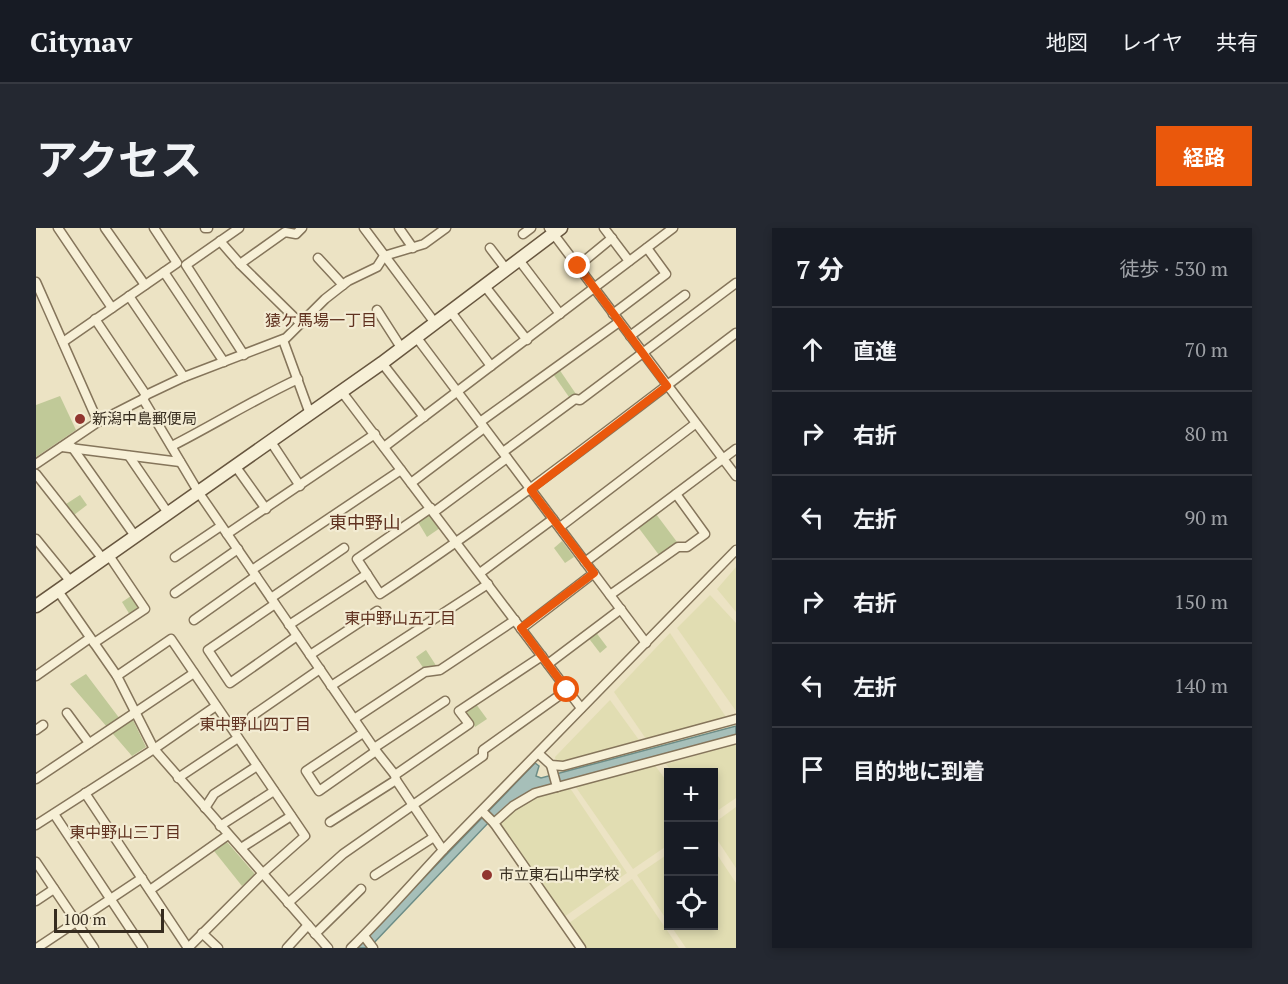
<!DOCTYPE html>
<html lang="ja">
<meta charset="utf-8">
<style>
body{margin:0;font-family:"PT Serif","Noto Sans JP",serif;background:#242831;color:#f1f3f6}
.controls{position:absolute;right:18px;bottom:18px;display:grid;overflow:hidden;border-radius:0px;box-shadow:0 3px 9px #0003}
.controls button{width:54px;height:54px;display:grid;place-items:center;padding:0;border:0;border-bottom:2px solid #363941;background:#171b24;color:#f1f3f6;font:30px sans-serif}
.scale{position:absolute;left:18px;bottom:15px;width:110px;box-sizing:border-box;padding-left:6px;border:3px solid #362c1f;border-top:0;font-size:16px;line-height:21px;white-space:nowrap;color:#362c1f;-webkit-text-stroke:4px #f3ecd3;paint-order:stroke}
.stop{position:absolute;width:18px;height:18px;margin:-14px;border:4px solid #ea580c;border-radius:50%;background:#fff}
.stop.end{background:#ea580c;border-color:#fff;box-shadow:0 2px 6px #0008}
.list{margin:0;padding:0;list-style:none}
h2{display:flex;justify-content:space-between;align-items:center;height:78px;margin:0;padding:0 24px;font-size:26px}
h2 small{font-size:20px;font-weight:400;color:#9ea1a6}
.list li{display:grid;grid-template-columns:39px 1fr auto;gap:18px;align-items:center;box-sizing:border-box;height:84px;padding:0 24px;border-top:2px solid #363941}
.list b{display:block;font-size:22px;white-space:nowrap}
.list em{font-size:20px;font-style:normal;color:#9ea1a6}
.icon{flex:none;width:33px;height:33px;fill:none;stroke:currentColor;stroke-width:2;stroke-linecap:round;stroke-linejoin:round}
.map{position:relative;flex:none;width:700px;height:720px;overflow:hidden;border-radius:0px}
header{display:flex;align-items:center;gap:36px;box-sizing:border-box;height:84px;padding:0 30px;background:#171b24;border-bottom:2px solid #363941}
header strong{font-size:28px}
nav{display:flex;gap:33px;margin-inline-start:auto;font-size:21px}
.intro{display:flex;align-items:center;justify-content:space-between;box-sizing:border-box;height:144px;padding:0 36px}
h1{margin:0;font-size:42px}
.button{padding:15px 27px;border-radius:0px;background:#ea580c;color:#fff;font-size:21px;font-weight:700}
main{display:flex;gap:36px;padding:0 36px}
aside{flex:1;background:#171b24;border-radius:0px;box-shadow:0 3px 9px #0003}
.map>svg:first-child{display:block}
.farmland{fill:#e1ddb2}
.green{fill:#c0c998}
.water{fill:#a6bfb9;stroke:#6d8d87;stroke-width:1.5}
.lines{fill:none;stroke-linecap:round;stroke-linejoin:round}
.street-casing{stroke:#85755b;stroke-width:11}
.secondary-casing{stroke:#67563f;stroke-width:15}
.street{stroke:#f7f0d7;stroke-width:8}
.secondary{stroke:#f7f0d7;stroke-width:12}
.route{stroke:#ea580c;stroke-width:8}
.poi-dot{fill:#91352f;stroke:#f3ecd3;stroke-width:2}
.labels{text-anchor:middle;stroke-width:4.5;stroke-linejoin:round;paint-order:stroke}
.poi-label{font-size:15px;fill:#362c1f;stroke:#f3ecd3;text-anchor:start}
.neighbourhood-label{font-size:16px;fill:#603220;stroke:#f3ecd3}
.quarter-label{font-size:18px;fill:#603220;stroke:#f3ecd3}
</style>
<header>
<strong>Citynav</strong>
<nav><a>地図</a><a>レイヤ</a><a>共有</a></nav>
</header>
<div class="intro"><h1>アクセス</h1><a class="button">経路</a></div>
<main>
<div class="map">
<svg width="700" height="720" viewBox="0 0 700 720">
<rect width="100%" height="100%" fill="#ece3c4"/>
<g class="farmland">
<polygon points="700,339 700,384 681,361"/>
<polygon points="674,367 700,395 700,483 641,400"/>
<polygon points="634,405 690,489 610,511 578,464"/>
<polygon points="574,472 603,512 527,533 520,533 519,529"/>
<polygon points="700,516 700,570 678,585 678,544 636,544 630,536"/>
<polygon points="618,536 632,555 632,617 597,641 539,558"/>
<polygon points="534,560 591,645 528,689 463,594 489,574 506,566"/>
<polygon points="700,579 700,640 678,607 678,595"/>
<polygon points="678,622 700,655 700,720 650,720 635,698 678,698"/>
<polygon points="632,626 632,694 601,647"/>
<polygon points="596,651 643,720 550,720 533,695"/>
</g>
<g class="green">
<polygon points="523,141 542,169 533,169 517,146"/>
<polygon points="24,168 40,202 0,229 0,177"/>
<polygon points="44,267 51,277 38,287 30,276"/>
<polygon points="620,286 641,314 623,327 602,299"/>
<polygon points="392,288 396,288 404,300 391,309 382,294"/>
<polygon points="526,313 538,329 529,335 518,320"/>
<polygon points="95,368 102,379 94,387 86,374"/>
<polygon points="559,403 571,419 564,425 551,408"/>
<polygon points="390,422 401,439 398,441 391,439 388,441 380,429"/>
<polygon points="50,446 87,495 96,490 110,519 96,528 34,456"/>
<polygon points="440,476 451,491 439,499 430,483"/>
<polygon points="191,614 218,645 218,648 206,658 178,623"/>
</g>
<polygon class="water" points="700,498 700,508 503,560 453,594 333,720 320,720 499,535 503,538 500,548 505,550"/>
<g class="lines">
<g class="street-casing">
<g id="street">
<polyline points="22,0 76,80"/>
<polyline points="69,0 109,57"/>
<polyline points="169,0 172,0"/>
<polyline points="203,0 150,37 208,127"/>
<polyline points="328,0 399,95"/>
<polyline points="363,0 377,20"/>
<polyline points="513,0 700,248"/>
<polyline points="568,0 593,33"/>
<polyline points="487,6 495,0"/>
<polyline points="184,13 204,36 264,95"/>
<polyline points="454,20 470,41"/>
<polyline points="282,30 307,57"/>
<polyline points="483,32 524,86"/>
<polyline points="204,36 249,4 260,6 266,0"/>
<polyline points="542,38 576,10"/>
<polyline points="128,44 188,134"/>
<polyline points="0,54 62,194"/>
<polyline points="448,57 491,112"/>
<polyline points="93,68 148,149"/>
<polyline points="341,82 366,121"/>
<polyline points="415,84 455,138"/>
<polyline points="577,86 630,46 611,20"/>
<polyline points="59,91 110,167"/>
<polyline points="594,108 649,67"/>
<polyline points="381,110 610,415"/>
<polyline points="247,112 274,186"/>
<polyline points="27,114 141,35 118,0"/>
<polyline points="346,135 388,189"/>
<polyline points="306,164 545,480"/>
<polyline points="107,171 163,265 340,523 359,547 360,552 407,622"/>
<polyline points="444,194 583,94"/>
<polyline points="235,214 264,258"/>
<path d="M 136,218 C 179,196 219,171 262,151"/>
<polyline points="26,219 144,234"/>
<polyline points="36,219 99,308"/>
<polyline points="348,219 637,0"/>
<polyline points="467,224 539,171 544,172 700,55"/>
<polyline points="93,228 132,285"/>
<polyline points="0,236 62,194 107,171 110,167 148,149 250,110 289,71 312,53 341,39 348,28 388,16 410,0"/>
<polyline points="200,239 230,281"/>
<polyline points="0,246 67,331"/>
<polyline points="375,255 448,200"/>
<path d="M 395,280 L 321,331 L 344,366 C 467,285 582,194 700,105"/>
<polyline points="398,284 471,230"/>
<polyline points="524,299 659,196"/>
<polyline points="191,306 339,206"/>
<polyline points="0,311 35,354"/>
<polyline points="139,329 185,298"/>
<polyline points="549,334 700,221"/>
<polyline points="216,342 365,242"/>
<polyline points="444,345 517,291"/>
<polyline points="22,363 81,448 118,521 292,720"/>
<polyline points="139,365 202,321"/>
<polyline points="574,367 642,319 651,319 669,306 640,266"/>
<polyline points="235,370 308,320"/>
<polyline points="239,376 172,422 194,455 261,408"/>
<polyline points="158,392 220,348"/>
<polyline points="253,397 331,346"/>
<polyline points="485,401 558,345"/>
<polyline points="58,415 109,381 72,326"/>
<polyline points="274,427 341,383"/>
<polyline points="512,436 585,381"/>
<polyline points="0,448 54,410"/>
<polyline points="81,448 135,411 269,608 226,646 152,720"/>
<polyline points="295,458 452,356"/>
<polyline points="31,485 53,515"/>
<polyline points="216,488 284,441"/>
<polyline points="318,491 389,444 404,442 479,392"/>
<polyline points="0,502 7,497"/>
<polyline points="327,505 270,543 283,563 340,523"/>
<polyline points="338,520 409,473"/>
<polyline points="503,526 515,537 527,538 700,491"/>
<polyline points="515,537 521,559"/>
<polyline points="359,547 433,496 423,483 506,428"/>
<polyline points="142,550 202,510"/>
<polyline points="0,551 158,445"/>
<polyline points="49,565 152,720"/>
<polyline points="169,580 178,566 221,538"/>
<polyline points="446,583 458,595 545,720"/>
<polyline points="18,586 107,720"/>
<polyline points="294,594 360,552"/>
<polyline points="458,595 477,578 499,565 700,511"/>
<polyline points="0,597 118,521 180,478"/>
<polyline points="184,598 238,563"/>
<polyline points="205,620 255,588"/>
<polyline points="0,634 58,720"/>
<polyline points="339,647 398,609"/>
<polyline points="114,662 192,607"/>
<polyline points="0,673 18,661"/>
<polyline points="252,675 307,626 447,528 447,522 531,462"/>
<polyline points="166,705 182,720"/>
<polyline points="279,706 325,661"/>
<polyline points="328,708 337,720"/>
<polyline points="1,720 106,650"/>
<polyline points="251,720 272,697"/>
<path d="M 315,720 C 348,688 378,653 409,620 C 506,520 603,422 700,322"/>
</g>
</g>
<g class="secondary-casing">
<polyline id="secondary" points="0,378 346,135 525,0"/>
</g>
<use href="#street" class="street"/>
<use href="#secondary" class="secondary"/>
</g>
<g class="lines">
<polyline class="route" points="531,462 485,400 558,345 495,262 631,158 542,38"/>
</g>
<g class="poi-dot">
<circle cx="44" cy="191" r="6"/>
<circle cx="451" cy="647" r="6"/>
</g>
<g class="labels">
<g class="poi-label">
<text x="56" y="196">新潟中島郵便局</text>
<text x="463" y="652">市立東石山中学校</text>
</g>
<g class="neighbourhood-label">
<text x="285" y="98">猿ケ馬場一丁目</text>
<text x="364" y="396">東中野山五丁目</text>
<text x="219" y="502">東中野山四丁目</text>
<text x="89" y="610">東中野山三丁目</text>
</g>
<g class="quarter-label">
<text x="329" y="301">東中野山</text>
</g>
</g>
</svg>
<div class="controls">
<button>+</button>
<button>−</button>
<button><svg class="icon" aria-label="locate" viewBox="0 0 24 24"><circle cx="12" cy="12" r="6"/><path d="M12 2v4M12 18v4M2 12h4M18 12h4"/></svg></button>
</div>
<div class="scale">100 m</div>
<div class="stop" style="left:531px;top:462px"></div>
<div class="stop end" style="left:542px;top:38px"></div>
</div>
<aside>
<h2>7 分<small>徒歩 · 530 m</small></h2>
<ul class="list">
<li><svg class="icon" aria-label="ahead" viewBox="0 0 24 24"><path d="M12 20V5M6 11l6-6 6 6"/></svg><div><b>直進</b></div><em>70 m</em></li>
<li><svg class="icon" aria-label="right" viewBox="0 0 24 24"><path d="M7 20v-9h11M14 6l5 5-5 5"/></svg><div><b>右折</b></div><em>80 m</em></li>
<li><svg class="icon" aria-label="left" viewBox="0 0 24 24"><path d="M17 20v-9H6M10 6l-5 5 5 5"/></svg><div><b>左折</b></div><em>90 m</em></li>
<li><svg class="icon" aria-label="right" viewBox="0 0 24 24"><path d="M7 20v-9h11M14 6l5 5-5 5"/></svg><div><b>右折</b></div><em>150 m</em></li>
<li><svg class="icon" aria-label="left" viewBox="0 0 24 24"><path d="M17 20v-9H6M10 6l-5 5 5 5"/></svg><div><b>左折</b></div><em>140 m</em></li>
<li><svg class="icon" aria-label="arrive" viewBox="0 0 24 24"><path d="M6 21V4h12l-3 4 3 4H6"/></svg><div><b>目的地に到着</b></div></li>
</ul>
</aside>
</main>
